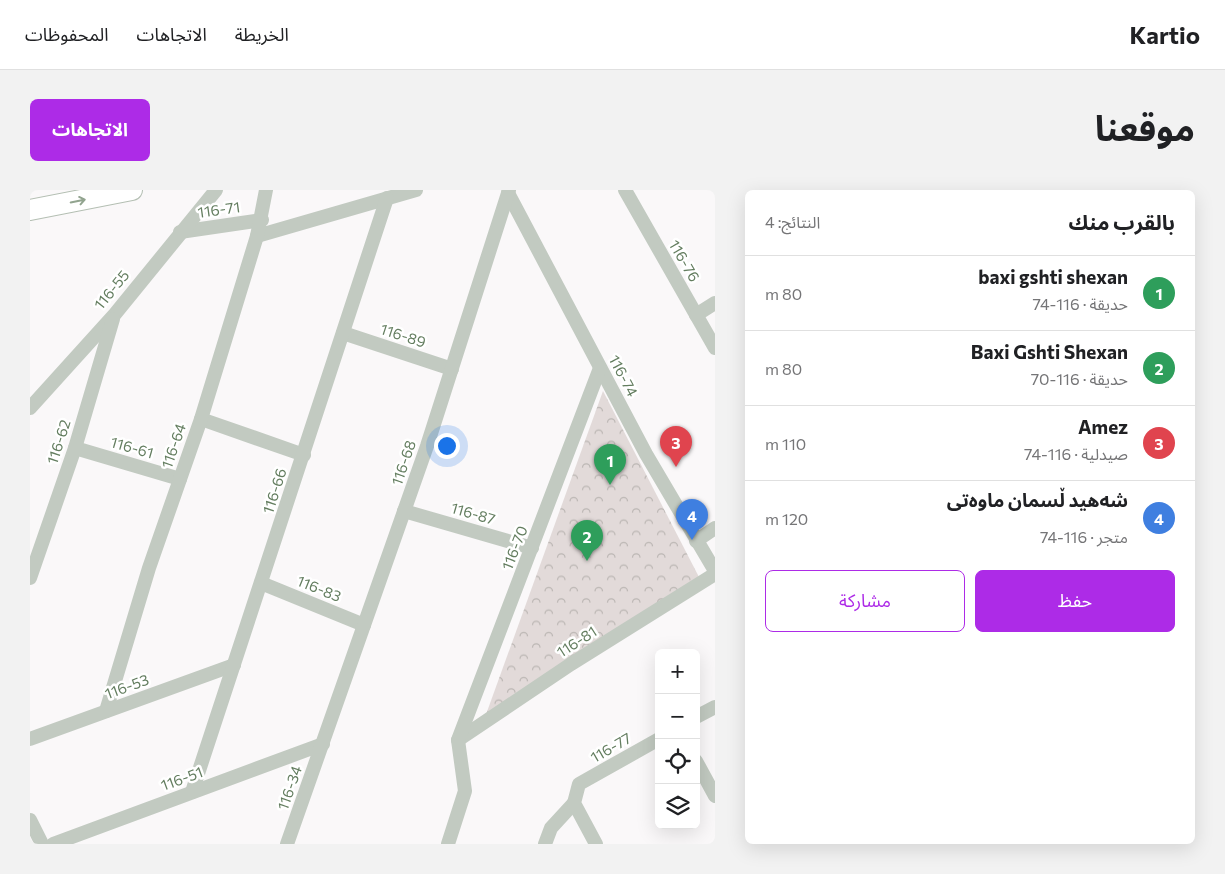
<!DOCTYPE html>
<html lang="ar">
<meta charset="utf-8">
<style>
body{margin:0;font-family:Commissioner,"Noto Sans Arabic",sans-serif;background:#f2f2f2;color:#202124;direction:rtl}
.controls{position:absolute;right:15px;bottom:15px;display:grid;overflow:hidden;border-radius:8px;box-shadow:0 5px 20px #0002}
.controls button{width:45px;height:45px;display:grid;place-items:center;padding:0;border:0;border-bottom:1px solid #e0e0e0;background:#fff;color:#202124;font:25px sans-serif}
.you{position:absolute;left:416px;top:255px;width:18px;height:18px;margin:-12px;border:4px solid #fff;border-radius:50%;background:#1a73e8;box-shadow:0 0 0 8px #1a73e833}
.badge{display:grid;place-items:center;width:32px;height:32px;border-radius:50%;background:#ad2be7;color:#fff;font-size:16px;font-weight:700}
.pin{position:absolute;translate:-50% -41px;filter:drop-shadow(0 1px 2px #0008)}
.pin::after{content:'';position:absolute;top:26px;width:18px;height:15px;background:inherit;clip-path:polygon(0 0,100% 0,50% 100%)}
.list{margin:0;padding:0;list-style:none}
h2{display:flex;justify-content:space-between;align-items:center;height:65px;margin:0;padding:0 20px;font-size:21px}
h2 small{font-size:16px;font-weight:400;color:#757577}
.list li{display:grid;grid-template-columns:32px 1fr auto;gap:15px;align-items:center;box-sizing:border-box;height:75px;padding:0 20px;border-top:1px solid #e0e0e0}
.list b{display:block;font-size:19px;white-space:nowrap}
.list p{margin:0;font-size:16px;white-space:nowrap;color:#757577}
.list em{font-size:16px;font-style:normal;color:#757577}
.actions{display:flex;gap:10px;padding:15px 20px}
.actions a{flex:1;padding:11px 0;border:1px solid #ad2be7;border-radius:8px;text-align:center;font-size:18px;color:#ad2be7}
.actions .main{background:#ad2be7;color:#fff}
.icon{flex:none;width:28px;height:28px;fill:none;stroke:currentColor;stroke-width:2;stroke-linecap:round;stroke-linejoin:round}
.map{position:relative;flex:none;width:685px;height:654px;overflow:hidden;direction:ltr;border-radius:8px}
header{display:flex;align-items:center;gap:30px;box-sizing:border-box;height:70px;padding:0 25px;background:#fff;border-bottom:1px solid #e0e0e0}
header strong{font-size:24px}
nav{display:flex;gap:28px;margin-inline-start:auto;font-size:18px}
.intro{display:flex;align-items:center;justify-content:space-between;box-sizing:border-box;height:120px;padding:0 30px}
h1{margin:0;font-size:35px}
.button{padding:12px 22px;border-radius:8px;background:#ad2be7;color:#fff;font-size:18px;font-weight:700}
main{display:flex;gap:30px;padding:0 30px}
aside{flex:1;background:#fff;border-radius:8px;box-shadow:0 5px 20px #0002}
.map>svg:first-child{display:block}
.park{fill:url(#park-crowns)}
.lines{fill:none;stroke-linecap:round;stroke-linejoin:round}
.secondary-casing{stroke:#b4bfb3;stroke-width:22}
.minor{stroke:#c2cac1;stroke-width:14}
.secondary{stroke:#fff;stroke-width:20}
.oneway{stroke:#92a48f}
.labels{text-anchor:middle;stroke-width:5;stroke-linejoin:round;paint-order:stroke}
.street-label{font-size:15px;fill:#637d5f;stroke:#fff}
</style>
<header>
<strong>Kartio</strong>
<nav><a>الخريطة</a><a>الاتجاهات</a><a>المحفوظات</a></nav>
</header>
<div class="intro"><h1>موقعنا</h1><a class="button">الاتجاهات</a></div>
<main>
<aside>
<h2>بالقرب منك<small>النتائج: 4</small></h2>
<ul class="list">
<li><span class="badge" style="background:#2e9e5b">1</span><div><b>baxi gshti shexan</b><p>حديقة · 116-74</p></div><em>80 m</em></li>
<li><span class="badge" style="background:#2e9e5b">2</span><div><b>Baxi Gshti Shexan</b><p>حديقة · 116-70</p></div><em>80 m</em></li>
<li><span class="badge" style="background:#e0444e">3</span><div><b>Amez</b><p>صيدلية · 116-74</p></div><em>110 m</em></li>
<li><span class="badge" style="background:#3f7fe0">4</span><div><b>شەھید ڵسمان ماوەتی</b><p>متجر · 116-74</p></div><em>120 m</em></li>
</ul>
<div class="actions"><a class="main">حفظ</a><a>مشاركة</a></div>
</aside>
<div class="map">
<svg width="685" height="654" viewBox="0 0 685 654">
<defs>
<pattern id="park-crowns" width="20" height="18" patternUnits="userSpaceOnUse" patternTransform="scale(1.25)"><rect width="20" height="18" fill="#e2dad9"/><path d="M2 6a3 3 0 1 1 6 0M12 15a3 3 0 1 1 6 0" fill="none" stroke="#bbb6b3"/></pattern>
</defs>
<rect width="100%" height="100%" fill="#faf8f9"/>
<polygon class="park" points="573,201 670,389 454,530"/>
<g class="lines">
<g class="secondary-casing">
<polyline id="secondary" points="0,20 102,0"/>
</g>
<g class="minor">
<polyline points="595,0 685,158"/>
<polyline points="478,3 616,264 685,381"/>
<polyline points="150,42 232,30"/>
<polyline points="227,46 386,0"/>
<polyline points="666,125 685,113"/>
<polyline points="313,143 422,179"/>
<polyline points="0,218 85,124 186,0"/>
<polyline points="171,229 274,265"/>
<polyline points="45,258 150,289"/>
<polyline points="374,321 502,358"/>
<polyline points="666,351 685,338"/>
<polyline points="0,388 45,258 83,129"/>
<polyline points="231,393 334,435"/>
<polyline points="76,521 119,378 171,229 227,46 236,0"/>
<polyline points="666,527 685,517"/>
<polyline points="0,549 204,475"/>
<polyline points="428,550 541,474 685,384"/>
<polyline points="666,571 685,606"/>
<polyline points="162,602 357,8"/>
<polyline points="0,630 12,654"/>
<polyline points="23,654 293,554"/>
<polyline points="257,654 397,256 479,0"/>
<polyline points="418,654 435,601 428,550 570,178"/>
<polyline points="515,654 521,638 544,613"/>
<polyline points="566,654 544,613 549,594 629,549"/>
</g>
<use href="#secondary" class="secondary"/>
</g>
<defs><path id="oneway-shaft" d="M-6 0H5M1.5-3L5.5 0L1.5 3" fill="none" stroke-width="1.6" stroke-linecap="round" stroke-linejoin="round" transform="scale(1.25)"/></defs>
<use class="oneway" href="#oneway-shaft" transform="translate(48 11) rotate(-11)"/>
<g class="labels">
<g class="street-label">
<text transform="translate(189 20) rotate(-8)" y="5">116-71</text>
<text transform="translate(654 71) rotate(60)" y="5">116-76</text>
<text transform="translate(82 100) rotate(-51)" y="5">116-55</text>
<text transform="translate(373 146) rotate(18)" y="5">116-89</text>
<text transform="translate(593 186) rotate(62)" y="5">116-74</text>
<text transform="translate(29 252) rotate(-72)" y="5">116-62</text>
<text transform="translate(144 256) rotate(-71)" y="5">116-64</text>
<text transform="translate(102 258) rotate(16)" y="5">116-61</text>
<text transform="translate(374 273) rotate(-71)" y="5">116-68</text>
<text transform="translate(245 301) rotate(-72)" y="5">116-66</text>
<text transform="translate(443 324) rotate(16)" y="5">116-87</text>
<text transform="translate(485 358) rotate(-69)" y="5">116-70</text>
<text transform="translate(289 399) rotate(22)" y="5">116-83</text>
<text transform="translate(547 452) rotate(-33)" y="5">116-81</text>
<text transform="translate(97 497) rotate(-20)" y="5">116-53</text>
<text transform="translate(581 558) rotate(-30)" y="5">116-77</text>
<text transform="translate(152 589) rotate(-20)" y="5">116-51</text>
<text transform="translate(260 598) rotate(-71)" y="5">116-34</text>
</g>
</g>
</svg>
<div class="controls">
<button>+</button>
<button>−</button>
<button><svg class="icon" aria-label="locate" viewBox="0 0 24 24"><circle cx="12" cy="12" r="6"/><path d="M12 2v4M12 18v4M2 12h4M18 12h4"/></svg></button>
<button><svg class="icon" aria-label="layers" viewBox="0 0 24 24"><path d="M12 4l9 5-9 5-9-5zM3 14l9 5 9-5"/></svg></button>
</div>
<div class="you"></div>
<div class="pin badge" style="left:580px;top:295px;background:#2e9e5b">1</div>
<div class="pin badge" style="left:557px;top:371px;background:#2e9e5b">2</div>
<div class="pin badge" style="left:646px;top:277px;background:#e0444e">3</div>
<div class="pin badge" style="left:662px;top:350px;background:#3f7fe0">4</div>
</div>
</main>
